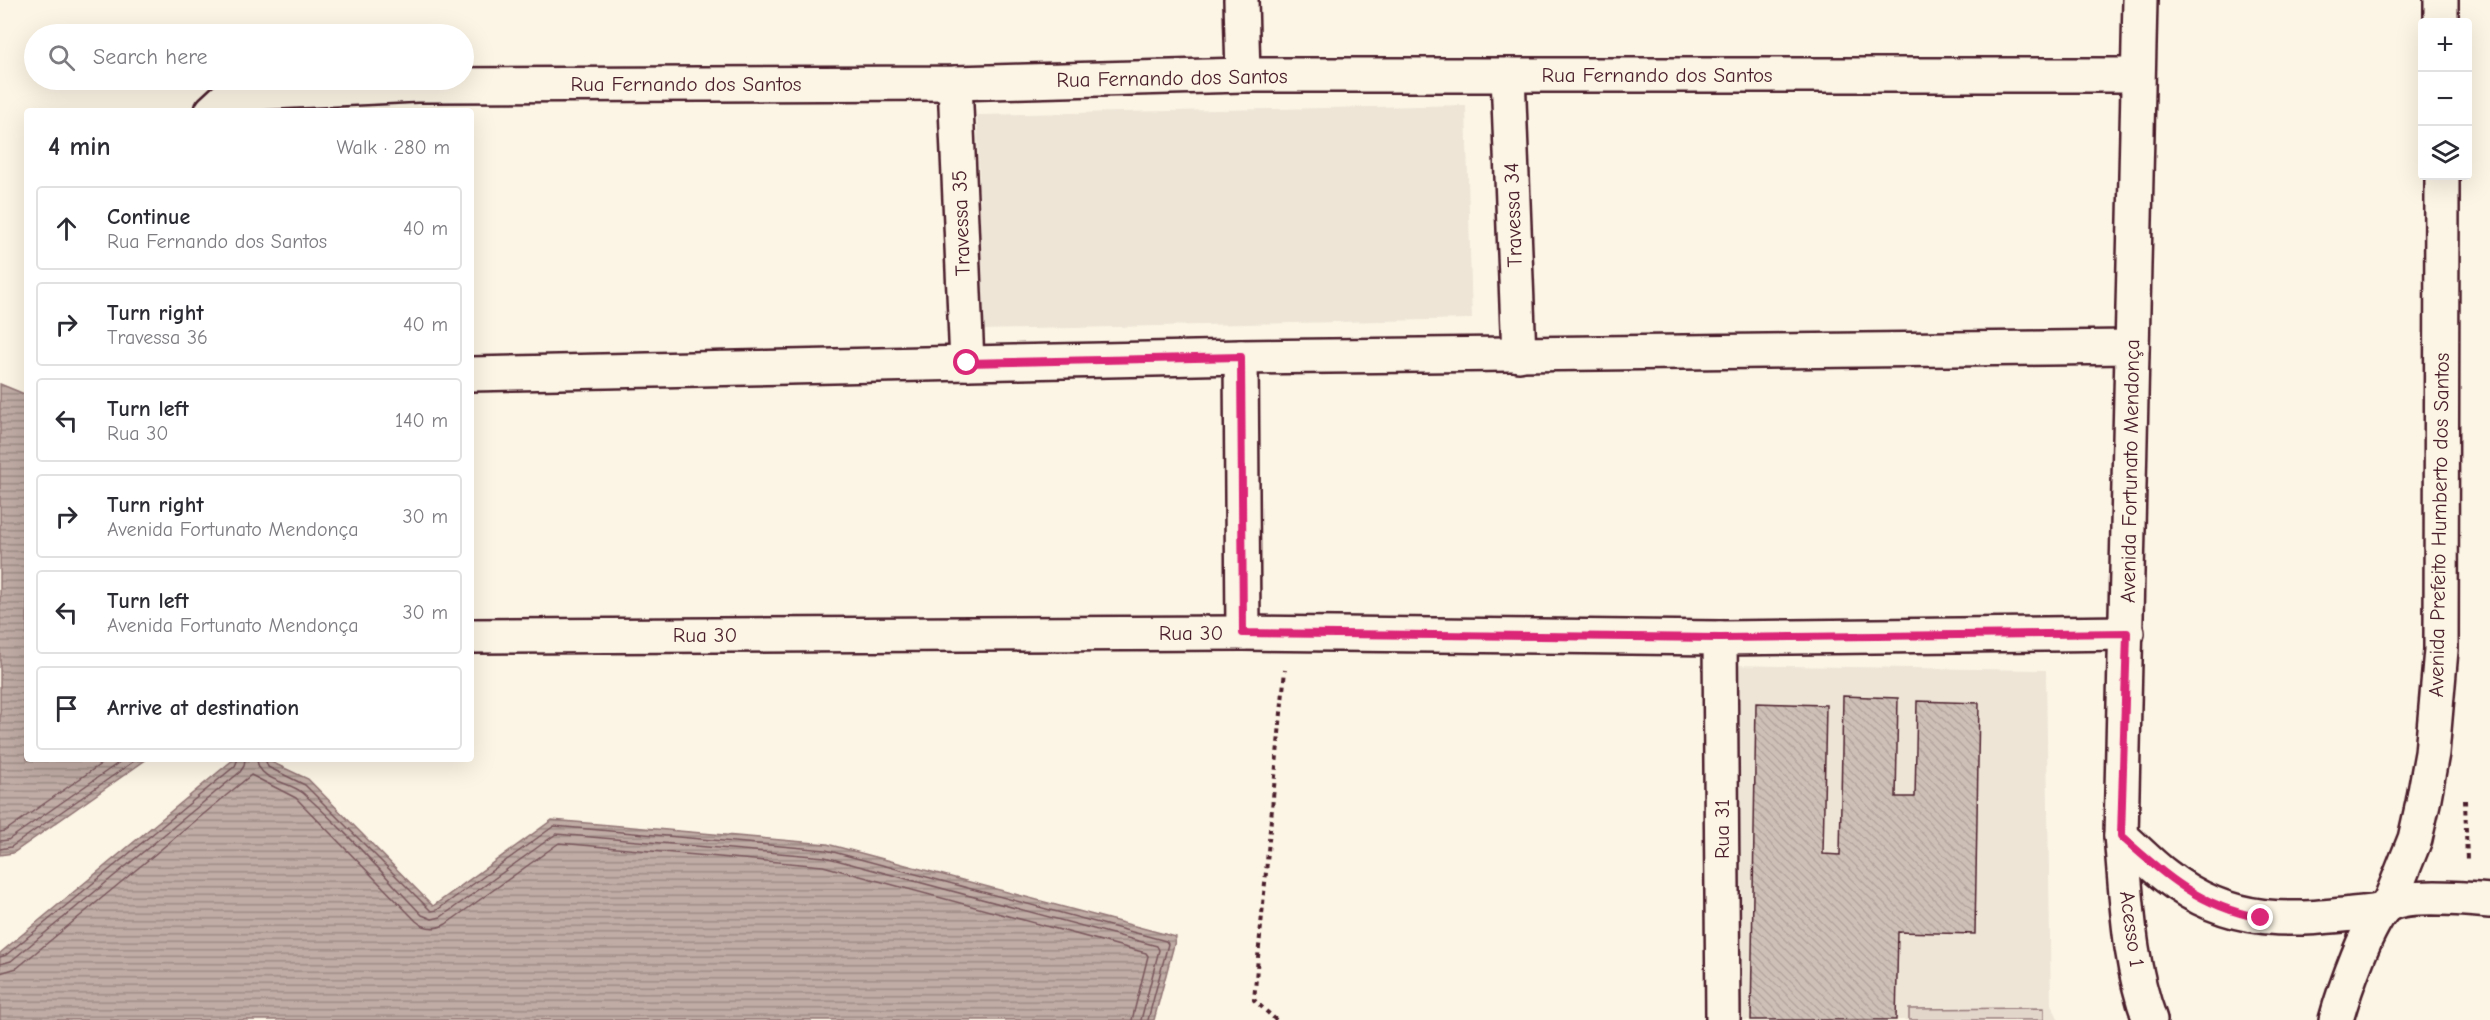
<!DOCTYPE html>
<meta charset="utf-8">
<style>
body{margin:0;font-family:"Comic Neue",sans-serif;background:#f7f7f7;color:#2b2b33}
.controls{position:absolute;right:18px;top:18px;display:grid;overflow:hidden;border-radius:6px;box-shadow:0 6px 24px #0002}
.controls button{width:54px;height:54px;display:grid;place-items:center;padding:0;border:0;border-bottom:2px solid #e1e1e2;background:#fff;color:#2b2b33;font:30px sans-serif}
.stop{position:absolute;width:18px;height:18px;margin:-14px;border:4px solid #db2777;border-radius:50%;background:#fff}
.stop.end{background:#db2777;border-color:#fff;box-shadow:0 2px 6px #0008}
.list{margin:0;padding:0;list-style:none}
h2{display:flex;justify-content:space-between;align-items:center;height:78px;margin:0;padding:0 24px;font-size:26px}
h2 small{font-size:20px;font-weight:400;color:#7c7c81}
.list li{display:grid;grid-template-columns:39px 1fr auto;gap:18px;align-items:center;box-sizing:border-box;height:84px;margin:0 12px 12px;padding:0 12px;border:2px solid #e1e1e2;border-radius:6px}
.list b{display:block;font-size:22px;white-space:nowrap}
.list p{margin:0;font-size:20px;white-space:nowrap;color:#7c7c81}
.list em{font-size:20px;font-style:normal;color:#7c7c81}
.icon{flex:none;width:33px;height:33px;fill:none;stroke:currentColor;stroke-width:2;stroke-linecap:round;stroke-linejoin:round}
.map{position:relative;flex:none;width:2490px;height:1020px;overflow:hidden}
.search{position:absolute;background:#fff;box-shadow:0 6px 24px #0002;left:24px;top:24px;width:450px;height:66px;display:flex;align-items:center;gap:15px;box-sizing:border-box;padding:0 21px;border-radius:33px;color:#7c7c81;font-size:22px}
.panel{position:absolute;background:#fff;box-shadow:0 6px 24px #0002;left:24px;top:108px;width:450px;height:654px;border-radius:6px}
.map>svg:first-child{display:block}
.built{fill:#eee5d7}
.grass{fill:#e2d5ca;stroke:#967a7a;stroke-width:1.5}
.water{fill:url(#water-rules);stroke:#917474;stroke-width:1.5}
.lines{fill:none;stroke-linecap:round;stroke-linejoin:round}
.shore{stroke:#79575c;stroke-width:1.5}
.building{fill:url(#building-back-hatch);stroke:#4a1f2b;stroke-width:1.5}
.minor-casing{stroke:#4a1f2b;stroke-width:38}
.path{stroke:#4a1f2b;stroke-width:4;stroke-dasharray:4.5 4.5;stroke-linecap:butt}
.minor{stroke:#fcf5e5;stroke-width:33}
.route{stroke:#db2777;stroke-width:8}
.labels{text-anchor:middle;stroke-width:5;stroke-linejoin:round;paint-order:stroke}
.street-label{font-size:21px;fill:#4a1f2b;stroke:#fcf5e5}
</style>
<div class="map">
<svg width="2490" height="1020" viewBox="0 0 2490 1020">
<defs>
<pattern id="water-rules" width="6" height="5" patternUnits="userSpaceOnUse" patternTransform="scale(1.5)"><rect width="6" height="5" fill="#c0aca5"/><path d="M0 2.5h6" fill="none" stroke="#9e8b87"/></pattern>
<pattern id="building-back-hatch" width="6" height="6" patternUnits="userSpaceOnUse" patternTransform="scale(1.5)"><rect width="6" height="6" fill="#cfc0b7"/><path d="M-1 5l2 2M0 0l6 6M5-1l2 2" fill="none" stroke="#b3a59e"/></pattern>
</defs>
<rect width="100%" height="100%" fill="#fcf5e5"/>
<filter id="ink" filterUnits="userSpaceOnUse"><feTurbulence type="fractalNoise" baseFrequency=".0167" numOctaves="2"/><feDisplacementMap in="SourceGraphic" scale="12" xChannelSelector="R" yChannelSelector="G"/><feConvolveMatrix kernelMatrix="1 2 1 2 8 2 1 2 1" color-interpolation-filters="sRGB"/></filter>
<g filter="url(#ink)">
<g class="built">
<polygon points="1466,105 1472,319 983,330 977,115"/>
<polygon points="1729,665 2046,670 2051,1004 2059,1020 1732,1020"/>
</g>
<polygon class="grass" points="2044,1008 2044,1020 1909,1020 1909,1009"/>
<g class="water">
<polygon points="0,384 27,395 27,759 147,759 13,853 0,855"/>
<polygon points="234,759 265,759 308,779 433,906 552,820 827,844 1176,937 1154,1020 0,1020 0,953"/>
</g>
<g class="lines">
<g class="shore">
<path d="M 257,759 C 258,781 289,781 303,793 C 345,830 383,874 422,915 L 432,919 L 441,917 L 556,834 L 825,857 L 1157,946 L 1159,950 L 1141,1020"/>
<polyline points="265,759 268,767 305,785 431,911 437,910 554,826 826,850 1166,941 1168,944 1148,1020"/>
<polyline points="0,832 5,831 108,759"/>
<polyline points="0,841 8,840 124,759"/>
<polyline points="0,849 11,847 137,759"/>
<polyline points="0,957 6,955 235,766 238,759"/>
<polyline points="0,964 11,961 240,772 244,766 245,759"/>
<path d="M 0,973 L 17,968 L 251,775 L 296,798 L 416,921 C 425,929 435,930 446,924 L 559,843 L 823,866 L 1146,953 L 1148,956 L 1132,1020"/>
</g>
</g>
<polygon class="building" points="1843,696 1898,698 1896,797 1915,797 1917,701 1979,703 1975,934 1898,932 1896,1020 1751,1020 1756,703 1826,705 1823,854 1840,855"/>
<g class="lines">
<g class="minor-casing">
<g id="minor">
<polyline points="1241,0 1243,75"/>
<path d="M 2140,0 L 2121,836 C 2127,897 2128,962 2150,1020"/>
<polyline points="2441,0 2441,22"/>
<polyline points="1508,75 1519,355"/>
<polyline points="955,83 967,363"/>
<polyline points="212,111 225,99 252,93 417,85 955,83 1243,75 2137,75"/>
<polyline points="1241,357 1243,633"/>
<polyline points="471,374 1241,357 2132,347"/>
<polyline points="471,636 1243,633 1720,638 2127,633"/>
<polyline points="1720,638 1723,1020"/>
<path d="M 2121,836 C 2136,849 2150,864 2166,876 C 2235,930 2299,920 2381,911"/>
<polyline points="2389,904 2415,839 2423,803 2432,753 2441,650 2442,176"/>
<path d="M 2336,1020 C 2342,998 2370,913 2389,904 C 2408,894 2468,899 2490,901"/>
</g>
</g>
<g class="path">
<polyline points="2465,800 2467,861"/>
<polyline points="1276,1020 1254,1000 1285,670"/>
</g>
<use href="#minor" class="minor"/>
</g>
</g>
<g class="lines" filter="url(#ink)">
<path class="route" d="M 967,363 L 1241,357 L 1243,633 L 1720,638 L 2127,633 L 2121,836 C 2165,876 2201,907 2261,918"/>
</g>
<g class="labels">
<g class="street-label">
<text x="1657" y="82">Rua Fernando dos Santos</text>
<text transform="translate(1172 78) rotate(-1)" y="7">Rua Fernando dos Santos</text>
<text x="686" y="91">Rua Fernando dos Santos</text>
<text transform="translate(1513 215) rotate(-92)" y="7">Travessa 34</text>
<text transform="translate(961 223) rotate(-92)" y="7">Travessa 35</text>
<text transform="translate(2130 471) rotate(-89)" y="7">Avenida Fortunato Mendonça</text>
<text transform="translate(2439 525) rotate(-89)" y="7">Avenida Prefeito Humberto dos Santos</text>
<text x="1191" y="640">Rua 30</text>
<text x="705" y="642">Rua 30</text>
<text transform="translate(1722 829) rotate(-90)" y="7">Rua 31</text>
<text transform="translate(2132 929) rotate(82)" y="7">Acesso 1</text>
</g>
</g>
</svg>
<div class="controls">
<button>+</button>
<button>−</button>
<button><svg class="icon" aria-label="layers" viewBox="0 0 24 24"><path d="M12 4l9 5-9 5-9-5zM3 14l9 5 9-5"/></svg></button>
</div>
<div class="stop" style="left:967px;top:363px"></div>
<div class="stop end" style="left:2261px;top:918px"></div>
<div class="search"><svg class="icon" aria-label="search" viewBox="0 0 24 24"><circle cx="10" cy="10" r="6"/><path d="M15 15l6 6"/></svg>Search here</div>
<section class="panel">
<h2>4 min<small>Walk · 280 m</small></h2>
<ul class="list">
<li><svg class="icon" aria-label="ahead" viewBox="0 0 24 24"><path d="M12 20V5M6 11l6-6 6 6"/></svg><div><b>Continue</b><p>Rua Fernando dos Santos</p></div><em>40 m</em></li>
<li><svg class="icon" aria-label="right" viewBox="0 0 24 24"><path d="M7 20v-9h11M14 6l5 5-5 5"/></svg><div><b>Turn right</b><p>Travessa 36</p></div><em>40 m</em></li>
<li><svg class="icon" aria-label="left" viewBox="0 0 24 24"><path d="M17 20v-9H6M10 6l-5 5 5 5"/></svg><div><b>Turn left</b><p>Rua 30</p></div><em>140 m</em></li>
<li><svg class="icon" aria-label="right" viewBox="0 0 24 24"><path d="M7 20v-9h11M14 6l5 5-5 5"/></svg><div><b>Turn right</b><p>Avenida Fortunato Mendonça</p></div><em>30 m</em></li>
<li><svg class="icon" aria-label="left" viewBox="0 0 24 24"><path d="M17 20v-9H6M10 6l-5 5 5 5"/></svg><div><b>Turn left</b><p>Avenida Fortunato Mendonça</p></div><em>30 m</em></li>
<li><svg class="icon" aria-label="arrive" viewBox="0 0 24 24"><path d="M6 21V4h12l-3 4 3 4H6"/></svg><div><b>Arrive at destination</b></div></li>
</ul>
</section>
</div>
